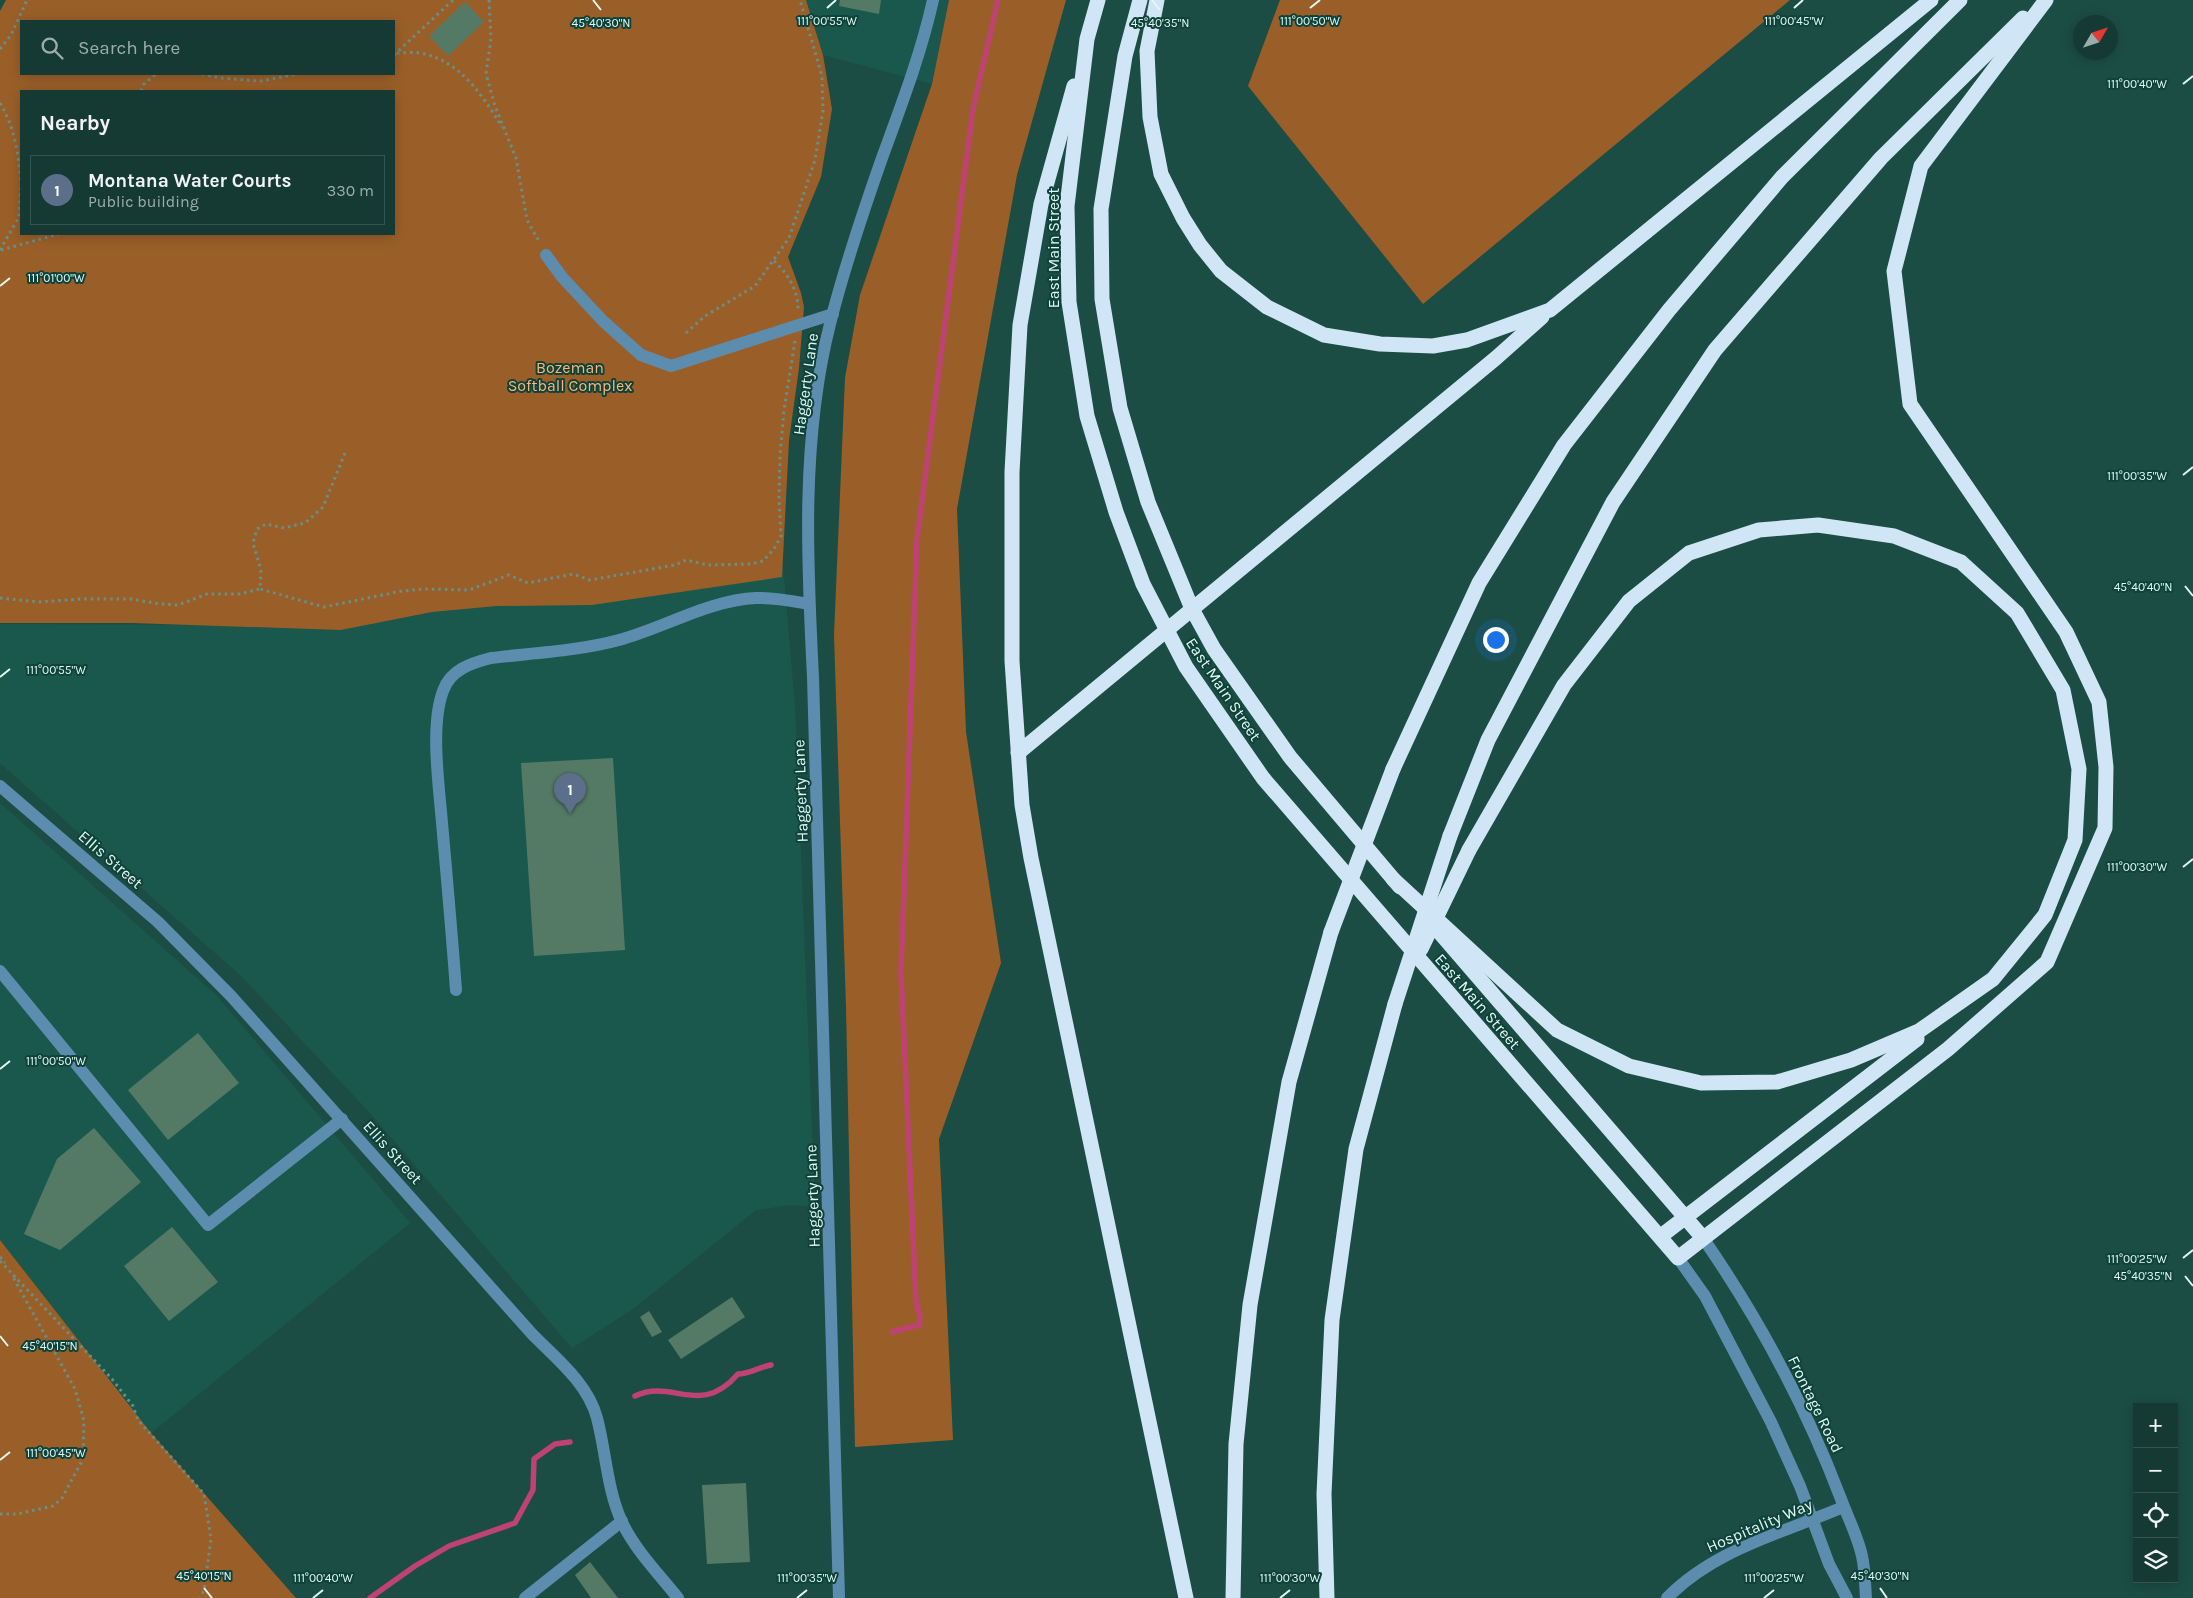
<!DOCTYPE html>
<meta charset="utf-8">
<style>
body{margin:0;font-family:Karla,sans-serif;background:#22453f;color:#f1f3f6}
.controls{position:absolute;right:15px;bottom:15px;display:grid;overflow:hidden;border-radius:0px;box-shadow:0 2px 12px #0003}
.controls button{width:45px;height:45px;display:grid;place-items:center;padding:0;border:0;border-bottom:1px solid #34544e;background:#153a33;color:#f1f3f6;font:25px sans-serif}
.compass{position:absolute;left:2073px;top:15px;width:45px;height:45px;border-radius:50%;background:#153a33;box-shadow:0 2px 12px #0003;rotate:51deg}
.you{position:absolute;left:1495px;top:639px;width:18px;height:18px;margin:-12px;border:4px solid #fff;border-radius:50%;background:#1a73e8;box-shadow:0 0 0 8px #1a73e833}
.badge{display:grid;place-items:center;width:32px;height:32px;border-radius:50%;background:#e797bd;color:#fff;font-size:16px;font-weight:700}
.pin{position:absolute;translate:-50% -41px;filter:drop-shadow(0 1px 2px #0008)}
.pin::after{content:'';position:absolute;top:26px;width:18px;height:15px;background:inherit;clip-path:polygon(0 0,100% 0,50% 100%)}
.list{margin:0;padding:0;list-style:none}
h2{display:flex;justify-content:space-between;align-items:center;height:65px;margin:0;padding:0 20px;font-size:21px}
h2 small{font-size:16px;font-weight:400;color:#9dadac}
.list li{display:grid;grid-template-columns:32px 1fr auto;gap:15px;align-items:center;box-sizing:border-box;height:70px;margin:0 10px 10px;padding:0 10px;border:1px solid #34544e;border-radius:0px}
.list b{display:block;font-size:19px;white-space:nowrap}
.list p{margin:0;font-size:16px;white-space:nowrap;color:#9dadac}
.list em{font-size:16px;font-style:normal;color:#9dadac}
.icon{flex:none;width:28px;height:28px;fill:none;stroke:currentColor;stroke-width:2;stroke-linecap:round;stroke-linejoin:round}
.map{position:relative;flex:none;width:2193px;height:1598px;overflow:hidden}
.search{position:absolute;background:#153a33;box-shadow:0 2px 12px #0003;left:20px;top:20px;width:375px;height:55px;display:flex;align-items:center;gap:12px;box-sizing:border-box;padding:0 18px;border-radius:0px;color:#9dadac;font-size:19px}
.panel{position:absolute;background:#153a33;box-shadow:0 2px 12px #0003;left:20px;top:90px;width:375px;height:145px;border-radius:0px}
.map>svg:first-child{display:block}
.built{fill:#1a584d}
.green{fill:#9a5f29;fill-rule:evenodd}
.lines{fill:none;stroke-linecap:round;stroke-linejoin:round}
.stream{stroke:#be4372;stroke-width:5.5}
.building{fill:#547a65}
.path{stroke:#689088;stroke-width:3;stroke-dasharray:2.5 4;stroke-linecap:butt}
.minor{stroke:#5c8dae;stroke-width:12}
.highway{stroke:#d0e6f6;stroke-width:15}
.highway-bridge{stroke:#d0e6f6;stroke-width:15}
.ticks{fill:none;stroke:#e0f9f3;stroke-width:2}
.labels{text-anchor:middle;stroke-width:4;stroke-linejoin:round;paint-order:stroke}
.street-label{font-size:16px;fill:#e0f9f3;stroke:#0f423a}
.park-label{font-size:16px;fill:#feb577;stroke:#0f423a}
.ticks-label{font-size:12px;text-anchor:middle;fill:#e0f9f3;stroke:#0f423a;stroke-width:4;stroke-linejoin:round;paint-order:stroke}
</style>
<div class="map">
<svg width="2193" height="1598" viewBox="0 0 2193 1598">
<rect width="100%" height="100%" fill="#1c4d44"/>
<g class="built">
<polygon points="806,0 949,0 932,84 823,55"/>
<polygon points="783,567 795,706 815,1207 791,1205 756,1210 633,1309 572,1348 371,1114 240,975 0,763 0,624 201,625 341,630 432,612 497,606"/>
<polygon points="0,803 217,996 410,1223 151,1433 0,1240"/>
</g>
<g class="green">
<path d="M 6,0 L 806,0 L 823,55 L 832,109 L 821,177 L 788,257 L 801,293 L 804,307 L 799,368 L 789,440 L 782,577 L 592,605 L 497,606 L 432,612 L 341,630 L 132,623 L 0,623 L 0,11 ZM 21,21 L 394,21 L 394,74 L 21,74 ZM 21,91 L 394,91 L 394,234 L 21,234 Z"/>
<polygon points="949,0 1066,0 1017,175 957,509 966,732 1001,963 939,1139 953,1440 855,1447 846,1007 834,635 845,378 860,295 932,84"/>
<polygon points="1280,0 1790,0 1423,304 1248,86"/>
<polygon points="0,1240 151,1433 296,1598 0,1598"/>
</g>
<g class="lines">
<g class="stream">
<polyline points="892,1332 919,1325 920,1316 916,1302 901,973 917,539 973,109 998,0"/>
<path d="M 635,1396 C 673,1378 700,1418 738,1374 C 750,1374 759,1367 771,1365"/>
<polyline points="370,1598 415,1566 449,1546 515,1523 533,1490 534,1459 555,1444 570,1442"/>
</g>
</g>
<g class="building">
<polygon points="840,0 881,0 879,14 839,6"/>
<polygon points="465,2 484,22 448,56 429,36"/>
<polygon points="613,758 625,950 534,956 521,763"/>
<polygon points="198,1033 239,1083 168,1140 128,1090"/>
<polygon points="94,1128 141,1182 60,1250 24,1234 57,1159"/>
<polygon points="172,1227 218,1282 169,1321 124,1266"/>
<polygon points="732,1297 745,1317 681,1359 668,1340"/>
<polygon points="649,1311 662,1332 652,1337 640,1317"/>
<polygon points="746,1483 750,1562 707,1564 702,1485"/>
<polygon points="590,1562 618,1598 591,1598 575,1575"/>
</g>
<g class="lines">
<g class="path">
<polyline points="489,0 491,38 486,74 495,106 516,158 527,220 540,243"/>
<polyline points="0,49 11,35 27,0"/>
<path d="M 397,53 C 404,53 413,52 420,53 C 460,60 482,95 502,127"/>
<polyline points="394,55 453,0"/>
<polyline points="202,74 220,78 261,81 297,74"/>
<polyline points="141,91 144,84 156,74"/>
<path d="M 0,103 C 15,128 18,153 21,181"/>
<polyline points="0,250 19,217 21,186"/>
<polyline points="1,250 59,234"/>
<path d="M 774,261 C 787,272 799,292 798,310"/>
<polyline points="686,333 705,316 755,286 789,238 815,160 823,111 822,76 800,0"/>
<polyline points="345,453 323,507 305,523 284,528 266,524 257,529 253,543 261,570 260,589 324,607 402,591 425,589 469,590 509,575 528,583 573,574 590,580 675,565 686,560 708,565 751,564 763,561 774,549 781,536 779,498 780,456 784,410 795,341"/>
<polyline points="0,598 39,602 80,599 131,599 160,604 178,605 207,594 240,594 260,589"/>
<polyline points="0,1257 5,1263"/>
<polyline points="0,1261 112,1379 133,1406 138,1420 204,1494 211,1539 204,1590 200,1598"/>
<polyline points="0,1514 17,1514 53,1506 62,1498 83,1459 84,1421 75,1389 13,1277"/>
</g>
<g class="minor">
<polyline points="546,255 562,277 603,321 641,355 671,366 833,314"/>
<path d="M 0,786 L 158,922 L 231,996 L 533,1335 C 557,1359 588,1384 597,1418 C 606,1452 607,1490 622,1522 C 635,1550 659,1574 678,1598"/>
<polyline points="0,971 208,1225 342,1119"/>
<path d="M 456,990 C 452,935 447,879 442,823 C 439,785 430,726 443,691 C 450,670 471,663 491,658 C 533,653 578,651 619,640 C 664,628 709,600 756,598 C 773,597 792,601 809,604"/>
<path d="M 1703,1238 C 1759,1319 1806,1407 1841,1499 C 1848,1518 1858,1537 1862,1556 C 1865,1569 1865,1585 1866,1598"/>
<polyline points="1678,1258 1705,1296 1771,1422 1800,1486 1829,1564 1847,1598"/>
<polyline points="525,1598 622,1521"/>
<path d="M 839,1598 L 813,677 C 807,561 801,438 830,324 C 844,268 863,212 882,158 C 901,106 921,54 933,0"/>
<path d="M 1667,1598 C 1715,1549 1783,1533 1843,1507"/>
</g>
<g class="highway">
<polyline points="1098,0 1087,39 1067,206 1069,302 1087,416 1116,512 1143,584 1186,667 1263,778 1678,1258 1948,1049 2047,962 2105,828 2106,767 2099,702 2066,632 1910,404 1894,271 1921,166 2046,0"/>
<polyline points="1140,0 1125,56 1101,209 1102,299 1120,408 1148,502 1192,609 1214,649 1290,757 1400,887"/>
<polyline points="1157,0 1147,51 1150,117 1161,174 1183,218 1200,245 1221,271 1267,307 1324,335 1380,344 1433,346 1467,340 1550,310 1931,0"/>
<polyline points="1074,86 1041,204 1020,325 1012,472 1012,661 1022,805 1031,858 1186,1598"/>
<polyline points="1018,753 1496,358 1542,317"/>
<polyline points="1393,769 1479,583 1564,445 1669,310 1782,177 1960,0"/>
<polyline points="1450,836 1488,740 1613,502 1715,350 1881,158 2023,18"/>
<polyline points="1393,879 1557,1030 1629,1066 1701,1083 1777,1082 1851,1060 1919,1031 1993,979 2045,915 2075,840 2079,769 2063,690 2017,613 1961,562 1894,536 1818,525 1759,530 1689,553 1629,601 1564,685 1469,850"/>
<polyline points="1441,934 1703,1238"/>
<polyline points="1661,1236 1917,1039"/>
<polyline points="1233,1598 1236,1444 1250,1305 1289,1082 1331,932"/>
<polyline points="1327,1598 1324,1494 1332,1320 1356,1149 1395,1004"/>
</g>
<g class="highway-bridge">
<polyline points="1331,932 1393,769"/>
<polyline points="1421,949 1469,850"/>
<polyline points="1395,1004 1450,836"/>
</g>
</g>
<path class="ticks" d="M 593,0 L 601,10M 1152,0 L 1160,10M 827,8 L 836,0M 1310,8 L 1320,0M 1794,8 L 1803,0M 2183,84 L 2193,76M 0,286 L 10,278M 2183,475 L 2193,467M 2185,586 L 2193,596M 0,677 L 10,669M 2183,867 L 2193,859M 0,1069 L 10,1061M 2183,1258 L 2193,1250M 2185,1276 L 2193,1286M 0,1336 L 8,1346M 0,1460 L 10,1452M 204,1588 L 212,1598M 1880,1588 L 1887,1598M 313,1598 L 323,1590M 797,1598 L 807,1590M 1280,1598 L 1290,1590M 1764,1598 L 1774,1590"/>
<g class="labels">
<g class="street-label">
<text transform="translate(1053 248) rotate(-90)" y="6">East Main Street</text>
<text transform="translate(805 384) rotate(-82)" y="6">Haggerty Lane</text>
<text transform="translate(1224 689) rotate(56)" y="6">East Main Street</text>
<text transform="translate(800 791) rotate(-92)" y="6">Haggerty Lane</text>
<text transform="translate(111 859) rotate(41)" y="6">Ellis Street</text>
<text transform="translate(1478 1001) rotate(49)" y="6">East Main Street</text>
<text transform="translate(393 1152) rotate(48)" y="6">Ellis Street</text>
<text transform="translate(812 1196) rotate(-92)" y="6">Haggerty Lane</text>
<text transform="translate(1816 1404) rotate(64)" y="6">Frontage Road</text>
<text transform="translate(1759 1525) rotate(-23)" y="6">Hospitality Way</text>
</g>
<g class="park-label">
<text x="570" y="373">Bozeman<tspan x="570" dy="18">Softball Complex</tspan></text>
</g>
</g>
<g class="ticks-label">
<text x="827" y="25">111°00'55"W</text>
<text x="1310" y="25">111°00'50"W</text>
<text x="1794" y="25">111°00'45"W</text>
<text x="601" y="27">45°40'30"N</text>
<text x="1160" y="27">45°40'35"N</text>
<text x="2137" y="88">111°00'40"W</text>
<text x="56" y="282">111°01'00"W</text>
<text x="2137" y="480">111°00'35"W</text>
<text x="2143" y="591">45°40'40"N</text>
<text x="56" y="674">111°00'55"W</text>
<text x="2137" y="871">111°00'30"W</text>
<text x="56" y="1065">111°00'50"W</text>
<text x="2137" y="1263">111°00'25"W</text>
<text x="2143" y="1280">45°40'35"N</text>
<text x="50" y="1350">45°40'15"N</text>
<text x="56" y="1457">111°00'45"W</text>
<text x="204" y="1580">45°40'15"N</text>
<text x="1880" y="1580">45°40'30"N</text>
<text x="323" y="1582">111°00'40"W</text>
<text x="807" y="1582">111°00'35"W</text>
<text x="1290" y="1582">111°00'30"W</text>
<text x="1774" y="1582">111°00'25"W</text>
</g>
</svg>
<div class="controls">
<button>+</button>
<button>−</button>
<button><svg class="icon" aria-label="locate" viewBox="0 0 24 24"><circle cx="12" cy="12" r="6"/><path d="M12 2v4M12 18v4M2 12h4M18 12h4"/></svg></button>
<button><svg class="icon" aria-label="layers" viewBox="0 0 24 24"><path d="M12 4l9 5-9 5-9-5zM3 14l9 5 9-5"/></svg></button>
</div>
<svg class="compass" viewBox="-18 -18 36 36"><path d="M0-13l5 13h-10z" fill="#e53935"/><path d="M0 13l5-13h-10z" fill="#9dadac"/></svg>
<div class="you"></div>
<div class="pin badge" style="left:570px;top:814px;background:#5c6f8a">1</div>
<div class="search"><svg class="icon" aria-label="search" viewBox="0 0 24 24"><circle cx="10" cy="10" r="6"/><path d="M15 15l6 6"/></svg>Search here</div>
<section class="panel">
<h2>Nearby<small></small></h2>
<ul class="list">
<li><span class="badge" style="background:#5c6f8a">1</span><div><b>Montana Water Courts</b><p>Public building</p></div><em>330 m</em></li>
</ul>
</section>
</div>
